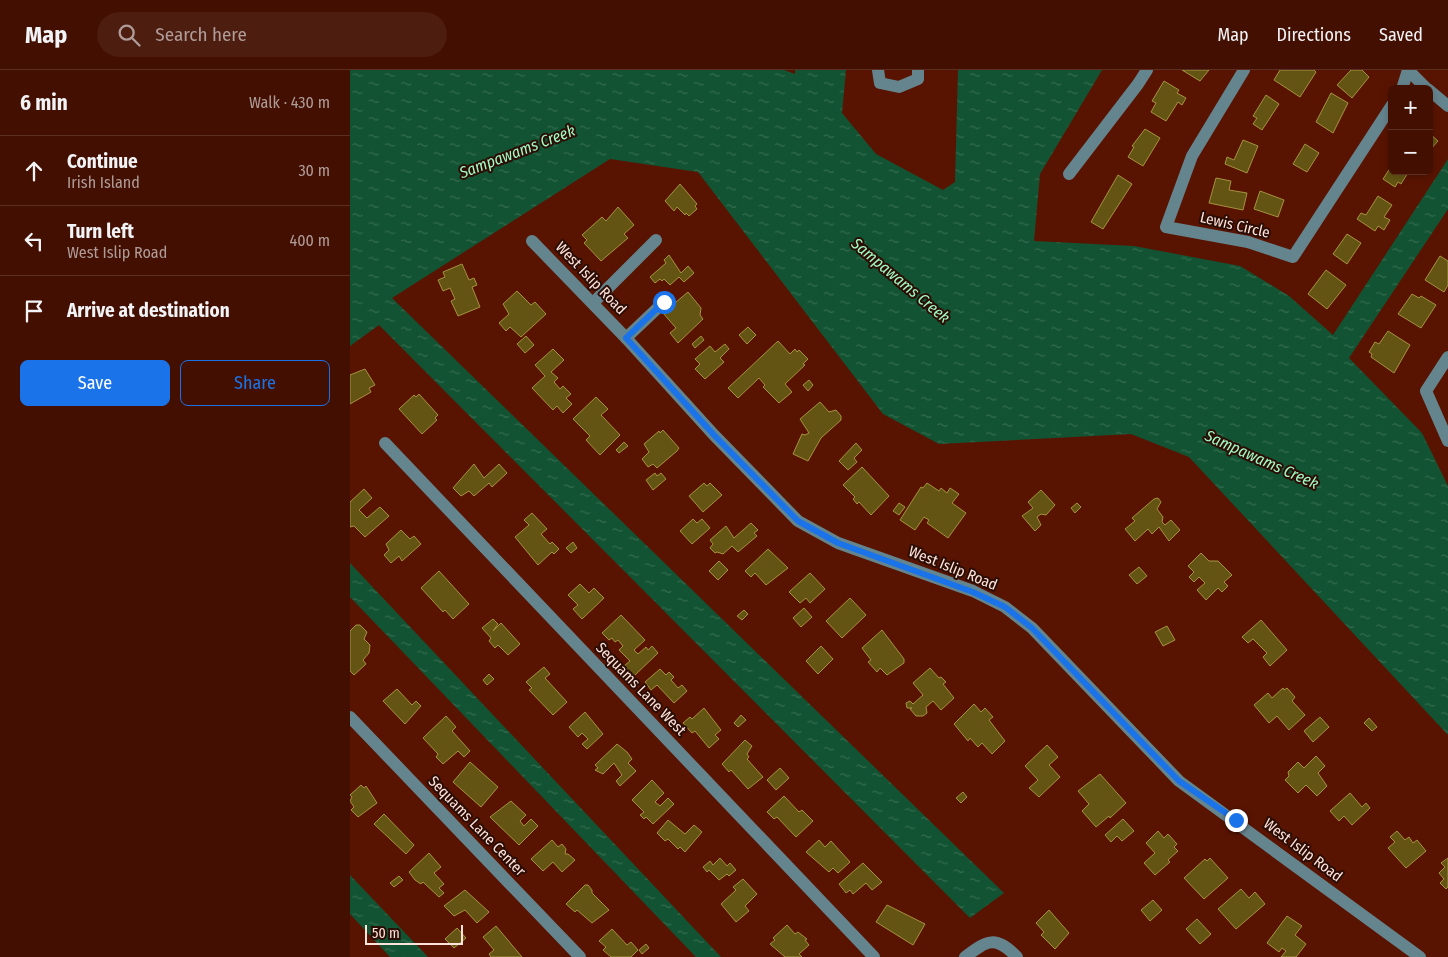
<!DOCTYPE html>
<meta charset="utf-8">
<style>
body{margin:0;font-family:"Fira Sans Condensed",sans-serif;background:#4d1d10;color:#f1f3f6}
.controls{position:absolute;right:15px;top:15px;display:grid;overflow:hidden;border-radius:8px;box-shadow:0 2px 8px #0003}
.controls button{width:45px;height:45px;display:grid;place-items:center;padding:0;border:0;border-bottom:1px solid #5b2f23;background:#430f01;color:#f1f3f6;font:25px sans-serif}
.scale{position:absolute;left:15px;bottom:12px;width:98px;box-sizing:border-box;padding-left:5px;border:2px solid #ffe4dc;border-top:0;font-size:14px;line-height:18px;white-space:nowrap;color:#ffe4dc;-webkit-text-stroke:4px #2b0d06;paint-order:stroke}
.stop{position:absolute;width:15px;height:15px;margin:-11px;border:4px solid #1a73e8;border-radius:50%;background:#fff}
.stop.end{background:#1a73e8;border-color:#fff;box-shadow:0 1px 5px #0008}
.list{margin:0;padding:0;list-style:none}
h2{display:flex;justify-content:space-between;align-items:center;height:65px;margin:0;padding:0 20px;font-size:21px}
h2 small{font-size:16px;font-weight:400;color:#af9c99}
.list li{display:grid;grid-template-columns:32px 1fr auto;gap:15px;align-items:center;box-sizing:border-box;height:70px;padding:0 20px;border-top:1px solid #5b2f23}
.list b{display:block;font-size:19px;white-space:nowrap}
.list p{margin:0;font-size:16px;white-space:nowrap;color:#af9c99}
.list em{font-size:16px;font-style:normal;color:#af9c99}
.actions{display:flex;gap:10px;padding:15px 20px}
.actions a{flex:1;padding:11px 0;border:1px solid #1a73e8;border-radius:8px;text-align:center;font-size:18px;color:#1a73e8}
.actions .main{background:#1a73e8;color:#fff}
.icon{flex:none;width:28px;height:28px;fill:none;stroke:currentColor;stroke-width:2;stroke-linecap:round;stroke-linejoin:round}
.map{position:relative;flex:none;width:1098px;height:887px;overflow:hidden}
header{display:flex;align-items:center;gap:30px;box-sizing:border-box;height:70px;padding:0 25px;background:#430f01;border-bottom:1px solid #5b2f23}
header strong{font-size:24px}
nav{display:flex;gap:28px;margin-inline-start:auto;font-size:18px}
.search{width:350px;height:45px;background:#4d1d10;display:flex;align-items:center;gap:12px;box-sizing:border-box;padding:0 18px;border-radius:28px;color:#af9c99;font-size:19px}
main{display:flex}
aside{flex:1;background:#430f01}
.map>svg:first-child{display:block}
.water{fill:url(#water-ripples)}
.building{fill:#635413;stroke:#a59240}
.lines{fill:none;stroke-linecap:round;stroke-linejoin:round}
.minor{stroke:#65858e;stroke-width:12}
.route{stroke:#1a73e8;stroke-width:6}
.labels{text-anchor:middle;stroke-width:4;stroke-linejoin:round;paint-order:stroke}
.street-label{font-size:15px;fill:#ffe4dc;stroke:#2b0d06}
.water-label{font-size:16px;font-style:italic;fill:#a0fac2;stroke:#2b0d06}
</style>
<header>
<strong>Map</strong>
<div class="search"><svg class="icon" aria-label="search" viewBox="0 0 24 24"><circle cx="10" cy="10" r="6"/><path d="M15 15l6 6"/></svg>Search here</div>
<nav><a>Map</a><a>Directions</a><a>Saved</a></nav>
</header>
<main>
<aside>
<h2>6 min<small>Walk · 430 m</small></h2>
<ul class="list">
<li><svg class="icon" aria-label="ahead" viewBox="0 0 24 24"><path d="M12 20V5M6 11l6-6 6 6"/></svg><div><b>Continue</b><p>Irish Island</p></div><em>30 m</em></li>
<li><svg class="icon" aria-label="left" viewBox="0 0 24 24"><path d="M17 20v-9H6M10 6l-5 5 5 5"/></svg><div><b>Turn left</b><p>West Islip Road</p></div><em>400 m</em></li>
<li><svg class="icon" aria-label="arrive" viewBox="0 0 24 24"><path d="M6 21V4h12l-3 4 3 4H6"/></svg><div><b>Arrive at destination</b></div></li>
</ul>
<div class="actions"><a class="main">Save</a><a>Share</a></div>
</aside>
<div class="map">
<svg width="1098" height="887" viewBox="0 0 1098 887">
<defs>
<pattern id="water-ripples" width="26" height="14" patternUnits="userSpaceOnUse" patternTransform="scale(1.25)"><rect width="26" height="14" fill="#115332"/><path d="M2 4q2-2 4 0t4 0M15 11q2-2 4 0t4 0" fill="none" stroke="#356c4f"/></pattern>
</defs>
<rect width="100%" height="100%" fill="#591401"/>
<g class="water">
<polygon points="0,0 434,0 445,4 445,0 496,0 492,43 526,84 593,120 605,112 608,0 752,0 690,104 684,171 784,176 890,196 939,226 983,265 1098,89 1098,139 999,288 1072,363 1098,416 1098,665 839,387 781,364 589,374 533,344 348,102 260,89 42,228 654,823 620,848 29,255 0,276"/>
<polygon points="0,493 371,887 346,887 0,527"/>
<polygon points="0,805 78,887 40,887 0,844"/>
</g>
<g class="building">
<polygon points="832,0 859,0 850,11"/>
<polygon points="930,0 964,0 966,2 950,27 924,10"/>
<polygon points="1001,0 1012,0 1019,7 1002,28 987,15"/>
<polygon points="814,11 829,20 827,23 836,28 832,35 828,32 816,51 801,42 806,33 802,31"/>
<polygon points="981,23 998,33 983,63 966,52"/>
<polygon points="916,25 929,34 912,60 903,54 907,48 903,46"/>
<polygon points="795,59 810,68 793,96 778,87 784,77 782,76"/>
<polygon points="1079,63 1088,71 1079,81"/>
<polygon points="893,70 908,76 897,103 875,94 877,87 884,90"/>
<polygon points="955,74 969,83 957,102 943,94"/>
<polygon points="1042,95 1042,101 1059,101 1051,114 1048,112 1045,117 1033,109"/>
<polygon points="768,105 782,114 753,159 741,152"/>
<polygon points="866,108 881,111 879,120 897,123 893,140 859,133"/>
<polygon points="330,114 347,134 345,136 347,139 339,146 336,143 335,145 327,137 324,141 315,131"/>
<polygon points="910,121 934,130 928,147 904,139"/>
<polygon points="1028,126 1042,135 1034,147 1040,150 1034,160 1028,156 1025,161 1007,149 1011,143 1016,145"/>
<polygon points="268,137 284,155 274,164 278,168 251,191 234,173 237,170 232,165 252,147 256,151"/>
<polygon points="997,164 1011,173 997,194 983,184"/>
<polygon points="319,185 331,203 338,196 344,203 334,212 329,207 320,215 314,209 312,211 310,209 305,213 300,207 316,193 314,190"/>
<polygon points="1090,186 1098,191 1098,215 1094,222 1075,210"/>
<polygon points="112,194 119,210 124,208 127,215 122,217 130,237 108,246 101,231 105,229 100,218 93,221 88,210 95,207 93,202"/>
<polygon points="976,200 996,215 977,239 958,224"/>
<polygon points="167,221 181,235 185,232 196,244 171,267 160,257 156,261 149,253 159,244 153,234"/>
<polygon points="338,222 351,238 350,245 353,249 328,273 320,263 326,258 313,243"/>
<polygon points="1062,224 1069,228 1071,226 1086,235 1071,258 1048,244"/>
<polygon points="398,257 406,265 397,274 389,265"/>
<polygon points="1038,261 1060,275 1044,303 1021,287 1022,284 1019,282 1025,272 1029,274"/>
<polygon points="176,266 184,275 175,283 167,274"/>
<polygon points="351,266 354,270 345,278 342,274"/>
<polygon points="428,271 440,284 445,279 447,282 449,280 458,289 453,294 455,295 435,314 442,322 429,333 413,317 415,315 409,308 388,328 378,318"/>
<polygon points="375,274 379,279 370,288 374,292 355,309 345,299 350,294 345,289 360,276 365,282"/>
<polygon points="203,279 214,290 201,302 208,308 204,312 210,319 213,316 221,324 216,328 222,334 213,343 207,336 203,340 182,318 195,306 185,295"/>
<polygon points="15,299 25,315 19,318 21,322 0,334 0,305"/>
<polygon points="459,310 463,315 458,321 453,315"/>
<polygon points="69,324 88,345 85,348 87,350 72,364 49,339 64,325 66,327"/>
<polygon points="246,327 258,339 251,345 270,365 250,385 236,370 240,366 223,349"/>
<polygon points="470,332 479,342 486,340 491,346 491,350 471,368 458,391 443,384 452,364 455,365 459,363 450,349"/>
<polygon points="313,360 329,378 327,381 307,398 303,394 298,397 292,389 299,382 294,374 309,361 310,363"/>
<polygon points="274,372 278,376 269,383 266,380"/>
<polygon points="506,373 512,380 504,388 507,392 498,400 489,391"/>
<polygon points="124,394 134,408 149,394 157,403 142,417 139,413 124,426 119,421 111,426 103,418"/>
<polygon points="512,397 539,426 521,445 509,432 507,434 503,429 505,427 493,415"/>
<polygon points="305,403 307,406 311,403 316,409 303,420 296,410"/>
<polygon points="354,413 357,416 360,413 372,425 353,442 339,426"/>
<polygon points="577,413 589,421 591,418 597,423 600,418 609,424 602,433 616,443 598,468 577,453 579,450 574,447 565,460 550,450 571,417 573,418"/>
<polygon points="14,419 22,428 9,440 17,448 30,437 39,446 15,467 4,456 0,457 0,432"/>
<polygon points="691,420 705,435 696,445 691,444 687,447 691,455 685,461 672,446 683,438 678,432"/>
<polygon points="808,428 811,432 807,439 813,447 812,452 815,455 821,450 830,460 819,471 809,457 802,464 798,459 785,471 775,459 785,451 782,448 804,429"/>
<polygon points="549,433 555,437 549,445 543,441"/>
<polygon points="727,433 731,437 725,443 721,438"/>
<polygon points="182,443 197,459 191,464 200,474 202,472 209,479 204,484 202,482 188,495 165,467 179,455 174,450"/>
<polygon points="343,449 347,453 352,449 360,458 342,474 330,461"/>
<polygon points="401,453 408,460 404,463 407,466 388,482 382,476 373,484 367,482 365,483 360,478 363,474 360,470 376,456 384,468"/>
<polygon points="51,460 60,469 64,466 71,474 52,491 49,486 41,493 34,485 39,480 36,474"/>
<polygon points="223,472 227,478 221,483 216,478"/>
<polygon points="418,479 438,498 416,515 405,503 401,507 395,501"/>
<polygon points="851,483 859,491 868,491 882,505 874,512 878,516 872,522 868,518 856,530 847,520 855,513 849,507 844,512 839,507 844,502 838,496"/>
<polygon points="369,491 378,500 368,510 359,501"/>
<polygon points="789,497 797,506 787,514 779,505"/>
<polygon points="89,501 119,534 103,549 95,540 93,542 71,518"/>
<polygon points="460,503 475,519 460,533 456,528 450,533 439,522"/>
<polygon points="230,514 239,523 244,518 254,528 232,549 223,539 228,535 218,525"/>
<polygon points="500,528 516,545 492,568 476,551"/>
<polygon points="454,538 462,547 451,557 443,548"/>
<polygon points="394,540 398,544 392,550 387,546"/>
<polygon points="271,545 295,570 284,580 288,584 296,577 298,580 302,576 308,583 284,606 274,596 280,591 269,580 273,576 268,570 265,572 262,568 259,570 252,563"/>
<polygon points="143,549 148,554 143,561 151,553 170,574 158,585 148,575 145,578 139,571 141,568 132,558"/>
<polygon points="911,550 937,580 920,596 913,587 917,583 903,569 898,573 892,567"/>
<polygon points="6,555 10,555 17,562 14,569 20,575 19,583 13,590 16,594 4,605 0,601 0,561"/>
<polygon points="817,556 825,570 813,576 805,562"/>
<polygon points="532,560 554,589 554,593 537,605 530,598 527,602 518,592 521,590 512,578"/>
<polygon points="471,576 483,589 468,604 456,591"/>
<polygon points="194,597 200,604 195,608 217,632 203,645 179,620 182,618 176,612"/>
<polygon points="580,598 589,608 591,607 596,612 593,614 604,628 591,640 583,631 576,637 577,643 573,646 566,646 560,639 562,638 557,638 556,633 560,631 563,634 573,625 563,613"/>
<polygon points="310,599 316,605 319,602 324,607 321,610 328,618 332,615 337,621 324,633 307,615 301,620 295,612"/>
<polygon points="139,604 144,609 137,615 133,610"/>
<polygon points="933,618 934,620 937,618 945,627 942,631 955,645 939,660 927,646 919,653 904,635 918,623 922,628"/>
<polygon points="47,619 62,635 66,631 71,636 55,654 33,631"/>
<polygon points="624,634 631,642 635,638 643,647 639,650 655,671 642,684 632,673 628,677 620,668 618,671 604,654"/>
<polygon points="354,638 371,660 365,665 369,669 359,678 345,661 342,663 333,653 340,647 342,649"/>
<polygon points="235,642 253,664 237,679 232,674 238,669 232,663 228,667 219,657"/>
<polygon points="391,645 396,650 388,657 384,653"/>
<polygon points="96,646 106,657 102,661 120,681 114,687 108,681 93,694 86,687 88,684 73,668"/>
<polygon points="970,647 979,657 963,672 954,661"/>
<polygon points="1019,648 1027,657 1022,661 1014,653"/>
<polygon points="395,670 402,676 397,684 399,687 397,689 413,707 398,719 381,700 379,702 372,694"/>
<polygon points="267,674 277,682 282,689 278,693 286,701 270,716 266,711 272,705 264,693 253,704 245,700 248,698 245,695"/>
<polygon points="697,675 708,687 699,695 710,707 689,727 679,718 688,710 675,696"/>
<polygon points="966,686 975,696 968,703 977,716 967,726 956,715 948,723 935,710 939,706 938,702 948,692 954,698"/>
<polygon points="120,692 148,717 131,737 103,712"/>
<polygon points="430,698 439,708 426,720 417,710"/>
<polygon points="750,704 776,733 760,748 759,746 746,757 732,741 739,734 728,721"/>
<polygon points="302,710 314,723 305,732 310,736 318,728 324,734 303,754 296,747 294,749 290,745 294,742 282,730"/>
<polygon points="11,715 14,718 16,716 27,733 8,747 1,740 4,737 0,731 2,727 0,725"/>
<polygon points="613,722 617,727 611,733 606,728"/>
<polygon points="1000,723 1012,737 1016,733 1020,738 1002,755 994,746 989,751 980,741"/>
<polygon points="434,726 449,742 452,740 463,751 446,767 427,747 424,749 417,742"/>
<polygon points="161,731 176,745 170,751 174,756 181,749 188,756 169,775 140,747"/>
<polygon points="34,744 64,775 56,784 24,754"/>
<polygon points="773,749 784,761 772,771 767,766 761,772 755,765"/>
<polygon points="318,750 335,764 344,755 352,762 335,782 330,777 328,779 318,769 315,771 307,763"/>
<polygon points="808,761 814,768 818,764 827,774 824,777 828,781 818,790 820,792 805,805 794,793 805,783 796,773"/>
<polygon points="1047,761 1055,770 1059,767 1063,773 1067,770 1076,781 1056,798 1038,778 1045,772 1040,767"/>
<polygon points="202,770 208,777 212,774 216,779 215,784 218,784 225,790 212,802 203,792 193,801 181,789"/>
<polygon points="469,770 475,777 481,771 500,792 488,803 483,798 479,802 456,782"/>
<polygon points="79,783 91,797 84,803 94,814 89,818 94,823 89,827 73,812 71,814 65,810 59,802"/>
<polygon points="370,788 377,796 380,793 386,800 379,806 377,804 369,810 359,800 357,802 353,797 360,791 363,795"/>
<polygon points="860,788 878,808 854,829 834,808 855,789 857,791"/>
<polygon points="1098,788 1098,817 1096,819 1090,813 1094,809 1089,803 1095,797 1091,793"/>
<polygon points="513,793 532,812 522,820 516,813 503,824 500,820 496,823 489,814"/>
<polygon points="49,806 53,810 44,817 40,813"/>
<polygon points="393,809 407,824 395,836 399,841 386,852 371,834 386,820 383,817"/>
<polygon points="235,815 238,815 242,820 242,823 259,840 242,853 227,840 225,842 216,834"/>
<polygon points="891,819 899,828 905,822 915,834 886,859 868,839"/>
<polygon points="115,820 139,842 127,853 115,840 104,846 94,836"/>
<polygon points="803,830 812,840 800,851 791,840"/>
<polygon points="537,835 575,854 563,875 526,852"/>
<polygon points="699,840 719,863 705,879 691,865 694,862 686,853"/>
<polygon points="937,846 952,856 945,865 956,874 946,887 931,887 936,881 932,878 929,882 917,873"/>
<polygon points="847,849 861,864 850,874 836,859"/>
<polygon points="437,855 445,864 448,862 457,869 455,870 459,875 449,884 452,887 435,887 420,874 425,870 423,868"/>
<polygon points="146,856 172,887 141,887 139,884 144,880 133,867"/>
<polygon points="107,858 116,868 104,878 95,869"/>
<polygon points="262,859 277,875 281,872 288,880 281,887 261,887 253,880 256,877 249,871"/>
<polygon points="296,874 299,878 292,884 289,880"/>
</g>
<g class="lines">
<g class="minor">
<polyline points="528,0 530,13 549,17 568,9 568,0"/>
<polyline points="894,0 842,86 816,157 898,172 943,187 1042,35"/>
<polyline points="1058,0 1077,19"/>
<polyline points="1052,19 1058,0"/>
<polyline points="1079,20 1098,36"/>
<polyline points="719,104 788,14 797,0"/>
<polyline points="182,171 276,268 364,365 448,451 488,473 623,521 655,537 682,558 829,711 1070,887"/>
<polyline points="243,233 306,170"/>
<polyline points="276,268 314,232"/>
<polyline points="1098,287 1076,321 1098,371"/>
<polyline points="35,373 524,887"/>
<polyline points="0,647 230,887"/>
<path d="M 615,887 C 638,870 645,865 667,887"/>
</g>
</g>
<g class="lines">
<polyline class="route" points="314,232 276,268 364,365 448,451 488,473 623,522 655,537 682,558 829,711 886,750"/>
</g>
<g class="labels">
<g class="street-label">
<text transform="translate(885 155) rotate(13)" y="5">Lewis Circle</text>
<text transform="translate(241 208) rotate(46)" y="5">West Islip Road</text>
<text transform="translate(603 498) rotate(22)" y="5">West Islip Road</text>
<text transform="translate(291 619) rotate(46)" y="5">Sequams Lane West</text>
<text transform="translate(127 756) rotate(46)" y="5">Sequams Lane Center</text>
<text transform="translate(953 780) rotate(37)" y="5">West Islip Road</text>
</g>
<g class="water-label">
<text transform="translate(167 81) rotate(-21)" y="6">Sampawams Creek</text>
<text transform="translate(551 210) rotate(40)" y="6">Sampawams Creek</text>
<text transform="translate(912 389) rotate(24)" y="6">Sampawams Creek</text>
</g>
</g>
</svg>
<div class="controls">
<button>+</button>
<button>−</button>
</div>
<div class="scale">50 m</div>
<div class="stop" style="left:314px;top:232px"></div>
<div class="stop end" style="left:886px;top:750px"></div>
</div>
</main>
